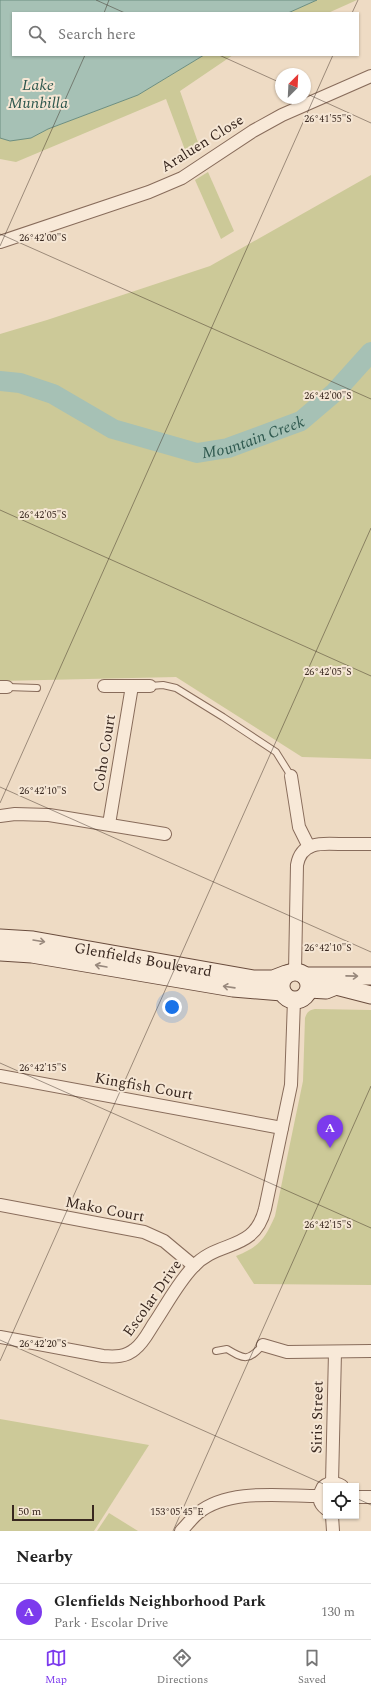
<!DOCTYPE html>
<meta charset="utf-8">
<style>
body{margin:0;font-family:Spectral,serif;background:#f6f6f6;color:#222}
.controls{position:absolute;right:12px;bottom:12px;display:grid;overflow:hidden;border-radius:0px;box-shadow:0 1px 3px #0004}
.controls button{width:36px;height:36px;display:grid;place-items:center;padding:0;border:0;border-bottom:1px solid #e0e0e0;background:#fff;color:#222;font:20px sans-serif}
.compass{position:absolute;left:275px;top:68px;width:36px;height:36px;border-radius:50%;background:#fff;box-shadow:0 1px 3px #0004;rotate:24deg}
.scale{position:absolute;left:12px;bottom:10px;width:82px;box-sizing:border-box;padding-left:4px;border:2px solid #38271f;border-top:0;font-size:11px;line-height:14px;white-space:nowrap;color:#38271f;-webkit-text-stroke:3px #f5e6d4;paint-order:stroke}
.you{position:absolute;left:172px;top:1007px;width:14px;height:14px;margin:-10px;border:3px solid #fff;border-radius:50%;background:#1a73e8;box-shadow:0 0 0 6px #1a73e833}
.badge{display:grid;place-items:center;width:26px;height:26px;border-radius:50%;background:#7c3aed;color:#fff;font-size:13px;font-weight:700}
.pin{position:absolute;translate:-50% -33px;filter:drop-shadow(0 1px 2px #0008)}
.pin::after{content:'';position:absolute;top:21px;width:14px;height:12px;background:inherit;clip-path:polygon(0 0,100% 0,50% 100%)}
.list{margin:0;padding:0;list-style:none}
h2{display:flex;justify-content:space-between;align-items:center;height:52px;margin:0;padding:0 16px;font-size:17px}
h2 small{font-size:13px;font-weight:400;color:#767676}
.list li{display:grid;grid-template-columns:26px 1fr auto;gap:12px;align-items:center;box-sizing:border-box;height:56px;padding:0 16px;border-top:1px solid #e0e0e0}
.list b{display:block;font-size:15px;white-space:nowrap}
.list p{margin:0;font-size:13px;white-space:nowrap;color:#767676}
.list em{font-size:13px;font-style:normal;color:#767676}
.icon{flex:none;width:22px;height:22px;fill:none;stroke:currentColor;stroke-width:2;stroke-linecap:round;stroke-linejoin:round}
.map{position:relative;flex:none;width:371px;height:1531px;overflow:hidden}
.search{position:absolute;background:#fff;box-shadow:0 1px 3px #0004;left:12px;right:12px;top:12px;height:44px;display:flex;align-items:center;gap:10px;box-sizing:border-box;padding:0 14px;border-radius:0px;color:#767676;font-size:15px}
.sheet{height:108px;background:#fff}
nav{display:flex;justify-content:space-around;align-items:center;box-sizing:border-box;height:56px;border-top:1px solid #e0e0e0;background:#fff;font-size:11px;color:#767676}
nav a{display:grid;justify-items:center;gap:2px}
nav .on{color:#7c3aed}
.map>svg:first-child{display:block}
.green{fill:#ccc998}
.water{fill:#a6c1b5;stroke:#6d8f81}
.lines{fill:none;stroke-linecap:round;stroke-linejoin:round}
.river{stroke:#a6c1b5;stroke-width:20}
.lane-casing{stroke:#886c5b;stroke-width:8}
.street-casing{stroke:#886c5b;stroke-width:14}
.secondary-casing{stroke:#6a4d3e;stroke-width:19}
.lane{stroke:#f8e9d8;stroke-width:6}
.street{stroke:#f8e9d8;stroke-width:12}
.secondary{stroke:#f8e9d8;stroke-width:17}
.oneway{stroke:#98887c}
.ticks{fill:none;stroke:#38271f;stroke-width:1;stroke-opacity:0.45}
.labels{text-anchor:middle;stroke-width:4;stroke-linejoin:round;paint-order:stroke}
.street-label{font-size:15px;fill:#38271f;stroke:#f5e6d4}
.water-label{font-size:16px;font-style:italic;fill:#2e584e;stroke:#f5e6d4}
.ticks-label{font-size:10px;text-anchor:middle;fill:#38271f;stroke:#f5e6d4;stroke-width:4;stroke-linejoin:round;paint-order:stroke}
</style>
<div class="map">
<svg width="371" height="1531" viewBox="0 0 371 1531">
<rect width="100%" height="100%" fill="#eedbc4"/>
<g class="green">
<polygon points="317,0 357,0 328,13 288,13"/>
<polygon points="204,55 233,55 180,91 201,151 188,158 166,99 16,162 0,159 0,138 31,138 48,129 138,95"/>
<polygon points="208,172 234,231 221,239 195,180"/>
<polygon points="371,175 371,759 302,757 176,677 0,681 0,334 47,320 210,266"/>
<path d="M 315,1009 L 371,1010 L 371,1285 L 254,1284 L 236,1256 C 259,1247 265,1239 275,1216 L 303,1081 L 305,1018 C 307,1012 309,1010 315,1009 Z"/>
<polygon points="0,1419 149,1445 94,1531 0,1531"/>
<polygon points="109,1513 138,1531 97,1531"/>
</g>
<polygon class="water" points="0,0 317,0 288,13 13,13 13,55 204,55 138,95 48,129 31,138 10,141 0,138"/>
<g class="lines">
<path class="river" id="s1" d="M 0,381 L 20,383 L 53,394 L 113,429 L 197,453 L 228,448 L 301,421 L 335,392 L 371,352"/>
<g class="lane-casing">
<g id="lane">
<polyline points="150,686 163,685 176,688 223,717 276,752 291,776"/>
<polyline points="7,687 37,688"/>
<path d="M 216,1351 L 227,1349 C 245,1360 248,1361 263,1345"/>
</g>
</g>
<g class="street-casing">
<g id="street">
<polyline points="0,242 149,192 182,178 253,131 282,115 371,76"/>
<polyline points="104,686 150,686"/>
<polyline points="0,687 7,687"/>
<polyline points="291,776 299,827 309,847"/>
<polyline points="0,816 15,814 49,815 165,834"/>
<polyline points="109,824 132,686"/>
<path d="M 295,971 L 297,865 C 301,842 321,843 339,844 C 350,844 360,844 371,844"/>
<polyline points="0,1076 282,1128"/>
<polyline points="0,1205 144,1232 164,1241 194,1266"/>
<path d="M 0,1337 L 103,1356 C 115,1357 126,1357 135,1349 C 143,1343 148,1333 153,1325 C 166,1306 177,1284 193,1267 C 218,1239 254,1253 265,1209 L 291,1085 L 294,1000"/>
<polyline points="263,1345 287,1352 371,1351"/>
<polyline points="332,1483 335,1352"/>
<polyline points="356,1497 371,1497"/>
<path d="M 326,1509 C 318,1503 318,1496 323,1487 C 329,1482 335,1482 342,1486"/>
<polyline points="332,1516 333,1531"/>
<path d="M 181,1531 C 187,1525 192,1518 198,1513 C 229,1488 282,1496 319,1496"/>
</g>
</g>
<g class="secondary-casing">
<g id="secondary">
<path id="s2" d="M 0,938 L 33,940 L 254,979 L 273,979 L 286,974"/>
<polyline points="0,952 32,954 233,988 282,992"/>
<circle cx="295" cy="986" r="14"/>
<polyline points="305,976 371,976"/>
<polyline points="309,989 326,990 336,986 371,995"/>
</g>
</g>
<use href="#lane" class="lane"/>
<use href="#street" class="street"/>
<use href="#secondary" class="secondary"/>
</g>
<defs><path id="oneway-shaft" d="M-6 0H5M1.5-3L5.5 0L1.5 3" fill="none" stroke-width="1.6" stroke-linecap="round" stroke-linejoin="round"/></defs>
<g class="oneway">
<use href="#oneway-shaft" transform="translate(39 941) rotate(9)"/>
<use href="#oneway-shaft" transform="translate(101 966) rotate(-170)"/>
<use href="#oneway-shaft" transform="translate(352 976) rotate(1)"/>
<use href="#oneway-shaft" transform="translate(229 987) rotate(-172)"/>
</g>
<path class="ticks" d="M 96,0 L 125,13M 104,13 L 109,0M 352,13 L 358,0M 219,55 L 281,83M 305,93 L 371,123M 0,234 L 371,399M 0,246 L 85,55M 0,510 L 371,676M 0,787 L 371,952M 0,803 L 333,55M 0,1063 L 371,1228M 0,1340 L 328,1486M 0,1361 L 371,528M 356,1498 L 371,1505M 173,1531 L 371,1086"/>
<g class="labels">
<g class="street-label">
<text transform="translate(202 143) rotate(-32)" y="5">Araluen Close</text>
<text transform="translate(104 753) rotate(-81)" y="5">Coho Court</text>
<text dy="5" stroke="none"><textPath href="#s2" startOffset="145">Glenfields Boulevard</textPath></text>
<text transform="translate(144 1086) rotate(10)" y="5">Kingfish Court</text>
<text transform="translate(105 1209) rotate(11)" y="5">Mako Court</text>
<text transform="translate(152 1298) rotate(-55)" y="5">Escolar Drive</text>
<text transform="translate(317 1417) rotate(-89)" y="5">Siris Street</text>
</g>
<g class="water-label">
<text x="38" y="90">Lake<tspan x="38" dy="18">Munbilla</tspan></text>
<text dy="6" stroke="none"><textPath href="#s1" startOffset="270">Mountain Creek</textPath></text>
</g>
</g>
<g class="ticks-label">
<text x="328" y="122">26°41'55"S</text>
<text x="43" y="241">26°42'00"S</text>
<text x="328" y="399">26°42'00"S</text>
<text x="43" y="518">26°42'05"S</text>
<text x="328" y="675">26°42'05"S</text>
<text x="43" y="794">26°42'10"S</text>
<text x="328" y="951">26°42'10"S</text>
<text x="43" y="1071">26°42'15"S</text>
<text x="328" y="1228">26°42'15"S</text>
<text x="43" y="1347">26°42'20"S</text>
<text x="177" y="1515">153°05'45"E</text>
</g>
</svg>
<div class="controls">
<button><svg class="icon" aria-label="locate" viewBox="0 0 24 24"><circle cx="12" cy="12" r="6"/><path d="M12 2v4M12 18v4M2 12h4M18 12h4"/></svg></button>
</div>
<svg class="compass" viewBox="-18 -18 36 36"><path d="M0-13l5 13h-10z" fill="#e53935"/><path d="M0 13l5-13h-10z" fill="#767676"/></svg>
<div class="scale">50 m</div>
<div class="you"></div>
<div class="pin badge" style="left:330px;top:1148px">A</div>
<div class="search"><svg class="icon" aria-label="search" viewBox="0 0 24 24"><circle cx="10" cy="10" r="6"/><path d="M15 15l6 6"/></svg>Search here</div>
</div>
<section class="sheet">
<h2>Nearby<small></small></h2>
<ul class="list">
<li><span class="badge">A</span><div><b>Glenfields Neighborhood Park</b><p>Park · Escolar Drive</p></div><em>130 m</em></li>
</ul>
</section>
<nav>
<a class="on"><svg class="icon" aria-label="map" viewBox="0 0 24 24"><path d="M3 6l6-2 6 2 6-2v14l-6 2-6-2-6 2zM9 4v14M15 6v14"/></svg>Map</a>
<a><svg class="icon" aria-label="directions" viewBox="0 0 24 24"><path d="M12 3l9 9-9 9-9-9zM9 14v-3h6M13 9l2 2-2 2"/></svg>Directions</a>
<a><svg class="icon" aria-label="saved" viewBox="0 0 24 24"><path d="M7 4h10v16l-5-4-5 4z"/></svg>Saved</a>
</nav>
